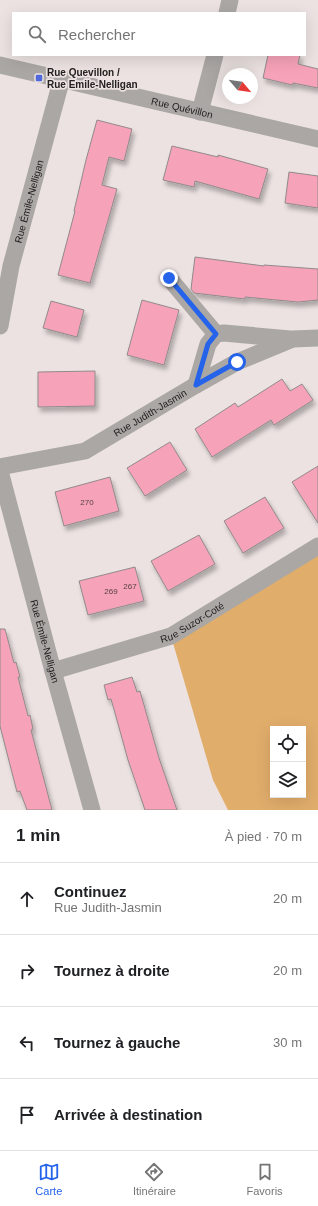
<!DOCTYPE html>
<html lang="fr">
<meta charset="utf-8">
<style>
body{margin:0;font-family:Helvetica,sans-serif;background:#f6f6f6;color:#202124}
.controls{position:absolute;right:12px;bottom:12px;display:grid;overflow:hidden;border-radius:0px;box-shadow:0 4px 16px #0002}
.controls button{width:36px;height:36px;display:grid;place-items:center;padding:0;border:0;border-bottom:1px solid #e0e0e0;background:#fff;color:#202124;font:20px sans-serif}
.compass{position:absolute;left:222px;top:68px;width:36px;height:36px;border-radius:50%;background:#fff;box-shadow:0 4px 16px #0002;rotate:119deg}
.stop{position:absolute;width:12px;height:12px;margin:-9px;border:3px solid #2563eb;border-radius:50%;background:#fff}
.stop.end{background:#2563eb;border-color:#fff;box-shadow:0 1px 4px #0008}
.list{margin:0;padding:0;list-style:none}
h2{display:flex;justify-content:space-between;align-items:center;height:52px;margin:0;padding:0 16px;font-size:17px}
h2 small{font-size:13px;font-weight:400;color:#757577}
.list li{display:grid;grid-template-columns:26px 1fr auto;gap:12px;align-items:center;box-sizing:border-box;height:72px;padding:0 16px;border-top:1px solid #e0e0e0}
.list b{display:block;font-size:15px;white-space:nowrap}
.list p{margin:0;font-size:13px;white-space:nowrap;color:#757577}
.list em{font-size:13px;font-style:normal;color:#757577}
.icon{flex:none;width:22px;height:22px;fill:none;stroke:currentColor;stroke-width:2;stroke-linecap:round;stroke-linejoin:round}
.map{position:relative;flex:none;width:318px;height:810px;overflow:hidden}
.search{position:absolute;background:#fff;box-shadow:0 4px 16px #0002;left:12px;right:12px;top:12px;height:44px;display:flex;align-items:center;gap:10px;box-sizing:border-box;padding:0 14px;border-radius:0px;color:#757577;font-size:15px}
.sheet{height:340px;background:#fff}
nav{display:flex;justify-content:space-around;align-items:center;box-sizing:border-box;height:56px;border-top:1px solid #e0e0e0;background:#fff;font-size:11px;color:#757577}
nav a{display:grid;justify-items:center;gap:2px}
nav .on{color:#2563eb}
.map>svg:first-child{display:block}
.green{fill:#e1ad6b;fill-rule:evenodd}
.building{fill:#f6a2b8;stroke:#928a8c;filter:url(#shadow)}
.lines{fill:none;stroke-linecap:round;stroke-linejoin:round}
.street{stroke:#aaa7a5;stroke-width:17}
.route{stroke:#2563eb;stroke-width:5}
.poi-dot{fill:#5068dd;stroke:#ebe2e1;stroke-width:1.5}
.labels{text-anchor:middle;stroke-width:3.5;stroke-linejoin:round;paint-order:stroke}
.number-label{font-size:8px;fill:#584146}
.poi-label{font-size:10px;font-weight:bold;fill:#242120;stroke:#ebe2e1;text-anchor:start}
.street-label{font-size:10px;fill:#242120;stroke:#ebe2e1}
</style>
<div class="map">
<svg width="318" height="810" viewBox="0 0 318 810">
<defs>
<filter id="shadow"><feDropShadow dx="2.5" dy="4.5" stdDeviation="2" flood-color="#0004"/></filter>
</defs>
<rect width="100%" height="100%" fill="#ebe2e1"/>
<path class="green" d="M 318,546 L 318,810 L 228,810 L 213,780 L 171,636 ZM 273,729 L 303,729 L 303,795 L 273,795 Z"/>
<g class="building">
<polygon points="268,55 300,55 298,64 318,69 318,88 293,83 292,85 263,78"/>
<polygon points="97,120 132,129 124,161 109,157 102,185 117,189 90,283 58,275 75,211 74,211 86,160"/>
<polygon points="172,146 218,157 218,155 268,169 259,199 195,181 194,187 163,180"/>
<polygon points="289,172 318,176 318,208 285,203"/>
<polygon points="195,257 264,266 264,265 318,269 318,300 298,302 245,297 245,299 194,293 191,289"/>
<polygon points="142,300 179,310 164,365 127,355"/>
<polygon points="51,301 84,310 77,337 43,328"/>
<polygon points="95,371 95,406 38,407 38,372"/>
<polygon points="282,379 290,391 302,384 313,400 274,425 271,420 212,457 195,429 235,403 238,407"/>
<polygon points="170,442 187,470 145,496 127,468"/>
<polygon points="318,466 318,523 292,482"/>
<polygon points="110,477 119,511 64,526 55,492"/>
<polygon points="265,497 284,528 243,553 224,521"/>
<polygon points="199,535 215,564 168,591 151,561"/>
<polygon points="135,567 144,601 88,615 79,581"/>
<polygon points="0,629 5,629 14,663 16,662 20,677 18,677 28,716 30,715 33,729 31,730 52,810 27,810 20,791 17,792 0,726"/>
<polygon points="132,677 137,692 140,691 159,758 177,810 145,810 128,760 115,713 111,699 108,700 104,685"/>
</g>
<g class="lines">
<g class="street">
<polyline points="227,13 230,0"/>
<path id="s1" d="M 0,65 L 318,139"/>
<polyline points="200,112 215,55"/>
<polyline points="169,278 216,334"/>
<path id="s2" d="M 0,326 L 11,266 L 62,78"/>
<polyline points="196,385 208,344 216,334 224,333 290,339"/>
<path id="s3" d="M 0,467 L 85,451 L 196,385 L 237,362 L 293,339 L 318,338"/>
<path id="s4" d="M 0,471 L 53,671 L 92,810"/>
<path id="s5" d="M 53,671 L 171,636 L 318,546"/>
</g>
</g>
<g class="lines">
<polyline class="route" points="169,278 216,334 208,344 196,385 237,362"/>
</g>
<rect class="poi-dot" x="35" y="74" width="8" height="8" rx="2"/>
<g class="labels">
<g class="number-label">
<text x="87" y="505">270</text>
<text x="130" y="589">267</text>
<text x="111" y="594">269</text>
</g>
<g class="poi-label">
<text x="47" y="76">Rue Quevillon /<tspan x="47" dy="12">Rue Emile-Nelligan</tspan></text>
</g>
<g class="street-label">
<text dy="4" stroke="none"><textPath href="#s1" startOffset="187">Rue Quévillon</textPath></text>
<text dy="4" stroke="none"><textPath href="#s2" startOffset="128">Rue Émile-Nelligan</textPath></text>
<text dy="4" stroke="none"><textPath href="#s3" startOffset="162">Rue Judith-Jasmin</textPath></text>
<text dy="4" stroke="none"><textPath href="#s5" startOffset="148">Rue Suzor-Coté</textPath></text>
<text dy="4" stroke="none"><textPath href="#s4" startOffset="176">Rue Émile-Nelligan</textPath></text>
</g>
</g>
</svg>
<div class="controls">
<button><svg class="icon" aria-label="locate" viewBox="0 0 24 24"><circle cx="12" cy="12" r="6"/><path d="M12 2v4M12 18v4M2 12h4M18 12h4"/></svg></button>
<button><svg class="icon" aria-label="layers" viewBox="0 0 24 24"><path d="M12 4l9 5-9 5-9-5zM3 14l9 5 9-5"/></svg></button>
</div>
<svg class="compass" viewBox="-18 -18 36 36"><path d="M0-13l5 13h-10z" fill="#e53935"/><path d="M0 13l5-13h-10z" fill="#757577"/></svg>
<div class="stop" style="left:237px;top:362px"></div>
<div class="stop end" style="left:169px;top:278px"></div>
<div class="search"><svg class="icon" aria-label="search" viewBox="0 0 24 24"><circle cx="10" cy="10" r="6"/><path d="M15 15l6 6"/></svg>Rechercher</div>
</div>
<section class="sheet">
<h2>1 min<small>À pied · 70 m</small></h2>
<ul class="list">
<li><svg class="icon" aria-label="ahead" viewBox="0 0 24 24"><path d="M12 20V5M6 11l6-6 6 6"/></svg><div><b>Continuez</b><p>Rue Judith-Jasmin</p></div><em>20 m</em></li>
<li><svg class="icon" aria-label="right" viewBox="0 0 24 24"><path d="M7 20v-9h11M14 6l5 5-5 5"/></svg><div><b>Tournez à droite</b></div><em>20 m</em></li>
<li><svg class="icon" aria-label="left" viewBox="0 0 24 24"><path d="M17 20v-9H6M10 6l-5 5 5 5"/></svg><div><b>Tournez à gauche</b></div><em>30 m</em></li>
<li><svg class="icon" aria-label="arrive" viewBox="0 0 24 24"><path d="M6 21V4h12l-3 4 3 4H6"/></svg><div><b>Arrivée à destination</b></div></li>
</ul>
</section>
<nav>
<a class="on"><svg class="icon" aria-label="map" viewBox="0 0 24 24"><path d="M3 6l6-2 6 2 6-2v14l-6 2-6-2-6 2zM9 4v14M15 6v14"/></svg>Carte</a>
<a><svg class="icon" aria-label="directions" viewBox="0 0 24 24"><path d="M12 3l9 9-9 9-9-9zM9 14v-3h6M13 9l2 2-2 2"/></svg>Itinéraire</a>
<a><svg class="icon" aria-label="saved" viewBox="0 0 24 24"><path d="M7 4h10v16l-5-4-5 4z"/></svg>Favoris</a>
</nav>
